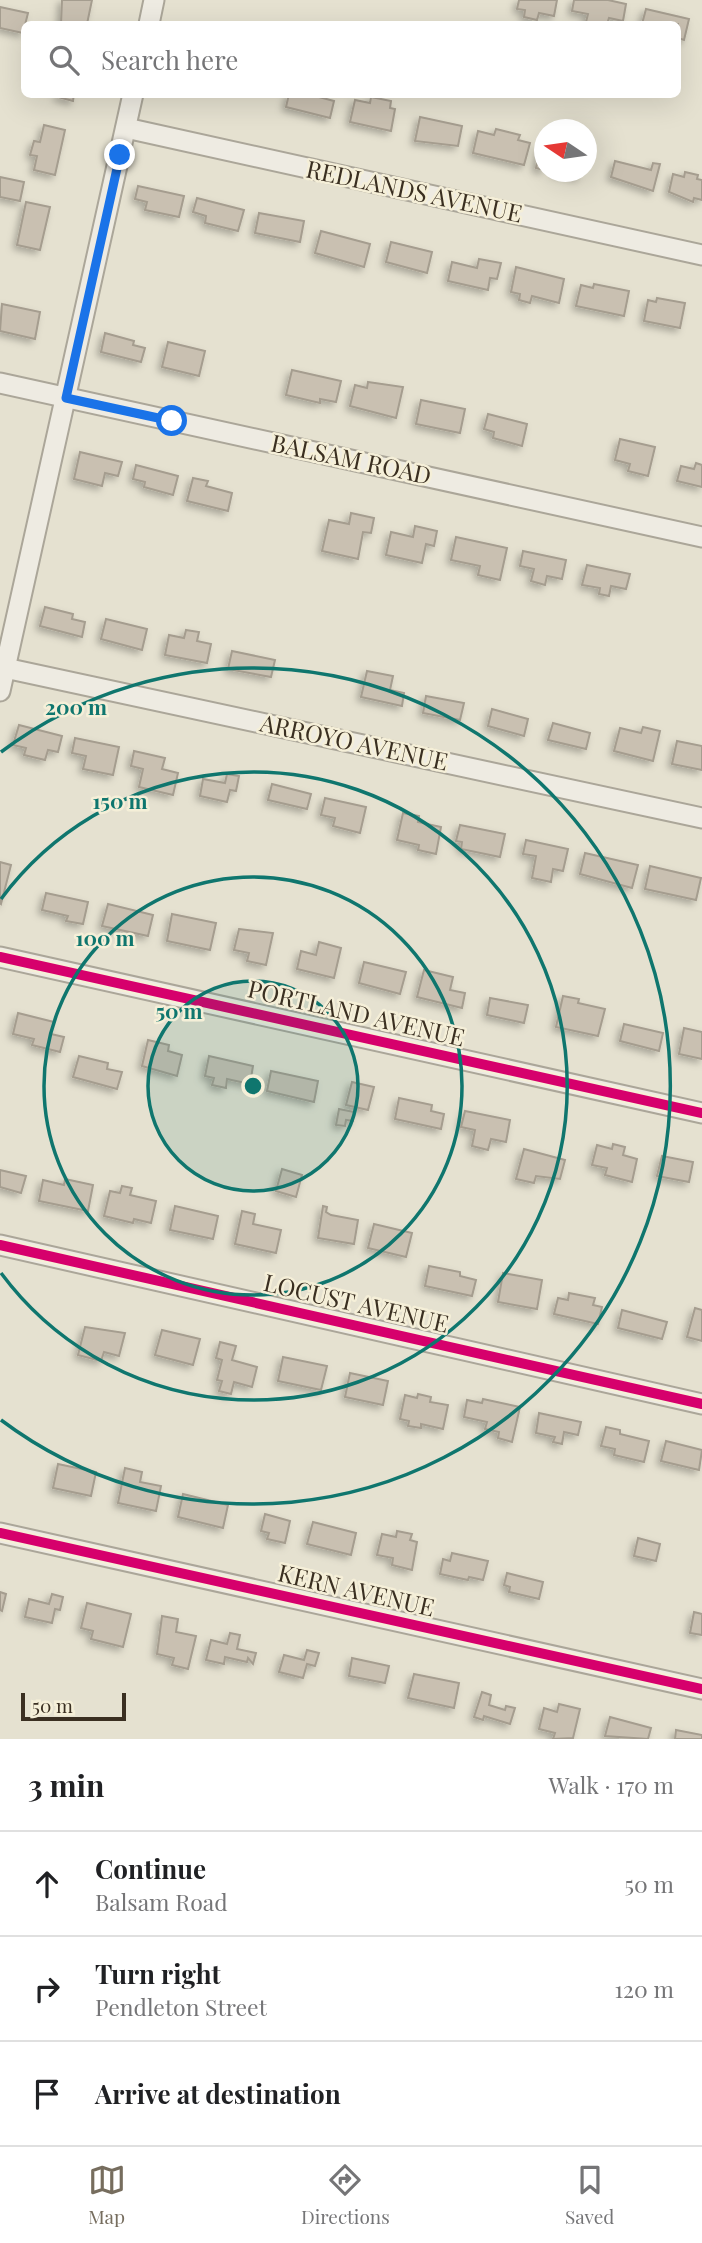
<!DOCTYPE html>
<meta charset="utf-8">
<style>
body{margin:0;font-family:"Playfair Display",serif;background:#f2f2f2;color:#202124}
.compass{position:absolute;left:534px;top:119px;width:63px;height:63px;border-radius:50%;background:#fff;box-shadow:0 7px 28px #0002;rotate:283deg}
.scale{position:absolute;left:21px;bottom:18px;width:105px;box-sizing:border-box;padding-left:7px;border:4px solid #3a2f21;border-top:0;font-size:19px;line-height:24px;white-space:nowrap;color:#3a2f21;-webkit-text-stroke:5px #f5efd8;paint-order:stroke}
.stop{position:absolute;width:21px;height:21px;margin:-16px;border:5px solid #1a73e8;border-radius:50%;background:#fff}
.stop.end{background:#1a73e8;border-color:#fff;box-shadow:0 2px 7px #0008}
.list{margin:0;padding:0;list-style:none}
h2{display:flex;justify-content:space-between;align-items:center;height:91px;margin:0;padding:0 28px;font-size:30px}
h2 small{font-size:23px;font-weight:400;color:#757577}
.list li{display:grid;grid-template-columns:46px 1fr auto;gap:21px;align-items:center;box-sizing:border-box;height:105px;padding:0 28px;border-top:2px solid #e0e0e0}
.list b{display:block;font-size:26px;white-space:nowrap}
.list p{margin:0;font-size:23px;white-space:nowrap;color:#757577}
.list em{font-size:23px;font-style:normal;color:#757577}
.icon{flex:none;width:38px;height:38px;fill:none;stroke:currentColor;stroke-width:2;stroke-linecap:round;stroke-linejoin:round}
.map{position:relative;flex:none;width:702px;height:1739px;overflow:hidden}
.search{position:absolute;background:#fff;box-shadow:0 7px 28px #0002;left:21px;right:21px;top:21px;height:77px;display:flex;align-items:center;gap:18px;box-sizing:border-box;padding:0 24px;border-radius:10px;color:#757577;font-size:26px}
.sheet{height:406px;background:#fff}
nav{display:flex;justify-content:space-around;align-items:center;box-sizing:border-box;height:98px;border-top:2px solid #e0e0e0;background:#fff;font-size:19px;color:#757577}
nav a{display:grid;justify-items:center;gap:4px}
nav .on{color:#766d5e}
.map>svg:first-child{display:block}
.building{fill:#c9c0b1;stroke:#a59d8f;stroke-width:2;filter:url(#shadow)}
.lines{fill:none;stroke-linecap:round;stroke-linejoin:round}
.minor-casing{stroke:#aba699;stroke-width:23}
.minor{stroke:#eeebe2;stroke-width:19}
.cycleway-casing{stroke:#f5efd8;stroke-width:15}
.cycleway{stroke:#d6006c;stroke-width:10}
.route{stroke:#1a73e8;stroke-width:9}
.ring{fill:none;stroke:#0f766e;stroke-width:3.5}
.labels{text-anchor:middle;stroke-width:5;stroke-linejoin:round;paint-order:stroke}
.street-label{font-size:24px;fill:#3a2f21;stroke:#f5efd8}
.centre{fill:#0f766e;stroke:#f5efd8;stroke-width:3.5}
.ring-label{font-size:21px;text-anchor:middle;font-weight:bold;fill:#0f766e;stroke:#f5efd8;stroke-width:5;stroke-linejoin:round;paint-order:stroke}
</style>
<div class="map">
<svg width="702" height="1739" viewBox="0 0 702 1739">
<defs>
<filter id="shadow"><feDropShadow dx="-3.5" dy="3.5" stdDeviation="3.5" flood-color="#0004"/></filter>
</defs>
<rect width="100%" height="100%" fill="#e5e1d0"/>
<g class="building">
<polygon points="62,0 92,0 87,24 61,24"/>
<polygon points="519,0 557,0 554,16 539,13 537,20 524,17 525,10 517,9"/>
<polygon points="574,0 608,0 626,4 623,21 609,18 607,24 586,22 588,14 572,11"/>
<polygon points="0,7 28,13 23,33 0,28"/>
<polygon points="646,9 689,19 684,40 678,38 678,24 642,24"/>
<polygon points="58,94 74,94 73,101 58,97"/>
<polygon points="289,94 320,94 319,97 334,101 330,118 286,107"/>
<polygon points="371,97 391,101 390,108 395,109 391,131 350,122 355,100 370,103"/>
<polygon points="420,117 462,126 458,146 415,141"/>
<polygon points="44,125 65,130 55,175 34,170 37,156 30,155 34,141 40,142"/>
<polygon points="496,129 520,135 518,140 530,143 524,165 473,153 478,131 494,135"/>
<polygon points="540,146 544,147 544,170 536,168"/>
<polygon points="615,161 651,170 653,163 660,164 653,191 611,177"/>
<polygon points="552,172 581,172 579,177"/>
<polygon points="685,172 698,175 697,179 702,180 702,200 694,198 693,202 669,192 673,174 684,177"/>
<polygon points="0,177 24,182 20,201 0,197"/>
<polygon points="138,186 184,196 179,217 145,210 147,202 135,199"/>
<polygon points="197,198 244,210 238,231 205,223 206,216 193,212"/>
<polygon points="26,202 50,207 40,250 17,245"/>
<polygon points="259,213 304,221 300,242 255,233"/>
<polygon points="321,231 370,244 364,267 315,253"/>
<polygon points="391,242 432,252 427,273 386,262"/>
<polygon points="479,259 501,263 497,279 490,278 488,290 448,281 452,262 477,268"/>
<polygon points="516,267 564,279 559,303 532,296 530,303 519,300 520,294 511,292"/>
<polygon points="594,284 629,291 624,316 576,306 581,285 593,288"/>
<polygon points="657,298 685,303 680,328 644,321 648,300 656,302"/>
<polygon points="2,304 40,312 35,339 0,331"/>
<polygon points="105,333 134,341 133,345 145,348 141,362 101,352"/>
<polygon points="168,342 205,351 199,376 162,367"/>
<polygon points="292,370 341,381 336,402 320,399 320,403 286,395"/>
<polygon points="368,382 403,387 396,418 350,406 355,385 367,388"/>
<polygon points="421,400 465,409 460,433 416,424"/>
<polygon points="488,414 527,424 522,446 493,438 494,432 484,429"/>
<polygon points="620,439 655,447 648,476 628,471 630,464 615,460"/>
<polygon points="80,452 122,462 118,476 105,473 102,486 74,479"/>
<polygon points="696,463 702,465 702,487 677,481 681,466 694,469"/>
<polygon points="136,465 178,476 173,495 144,487 145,482 133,479"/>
<polygon points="193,478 208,481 206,486 232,493 228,511 187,501"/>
<polygon points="351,513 374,518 371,533 363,532 358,559 322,551 329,520 349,524"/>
<polygon points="415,526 437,531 434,546 426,544 422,563 386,555 391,532 413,537"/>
<polygon points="456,537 507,548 500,580 478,575 480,566 451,560"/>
<polygon points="523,551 566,560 562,579 547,576 545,585 531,581 534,569 520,566"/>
<polygon points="587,565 630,574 626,589 611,586 609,596 599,594 600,588 582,585"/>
<polygon points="45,607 73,614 72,619 85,622 82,637 40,626"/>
<polygon points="106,619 147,629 142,650 101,639"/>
<polygon points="186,630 199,632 197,641 211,644 207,663 165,655 169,635 184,638"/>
<polygon points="232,651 275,660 271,677 228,669"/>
<polygon points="367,671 393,676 390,690 404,693 402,706 361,697"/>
<polygon points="426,696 464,703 460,720 423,713"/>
<polygon points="492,709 528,719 524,736 488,726"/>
<polygon points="553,723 590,733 586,749 548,740"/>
<polygon points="19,725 62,736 58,752 48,750 45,760 24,755 26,748 13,745"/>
<polygon points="643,727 660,731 653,761 614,751 620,728 641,733"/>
<polygon points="75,738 119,747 113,775 83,769 86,756 72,753"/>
<polygon points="677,741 702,746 702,770 672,764"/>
<polygon points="134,751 165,758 162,769 178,773 173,795 139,787 143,769 131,766"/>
<polygon points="227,774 239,776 236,791 230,790 227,802 200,796 203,779 225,783"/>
<polygon points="272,784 311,794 307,809 268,800"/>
<polygon points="325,798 366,807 360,833 333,826 335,818 321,815"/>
<polygon points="403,813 419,816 418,822 441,827 436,854 418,850 419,845 397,840"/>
<polygon points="460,825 505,834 500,857 461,849 462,842 456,841"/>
<polygon points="526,840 568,849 563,871 553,869 551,882 532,878 536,856 523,854"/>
<polygon points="585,853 638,865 632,888 580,874"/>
<polygon points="0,862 11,865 1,904 0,903"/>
<polygon points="650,866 701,878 696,900 645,889"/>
<polygon points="46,893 88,902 83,924 66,921 68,916 42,910"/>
<polygon points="108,904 153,915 148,936 102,926"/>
<polygon points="172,914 216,923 210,950 167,941"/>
<polygon points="239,929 273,933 266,965 247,961 249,953 234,950"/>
<polygon points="319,942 341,948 334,978 297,969 301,951 316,955"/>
<polygon points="364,962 406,972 400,994 359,983"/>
<polygon points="424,970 453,977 450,990 465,993 462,1008 417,997"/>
<polygon points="563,996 579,999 578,1003 605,1009 598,1036 556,1027"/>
<polygon points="490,998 528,1005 524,1023 487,1015"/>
<polygon points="18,1013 54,1022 51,1034 64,1037 60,1052 32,1045 34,1039 13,1034"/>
<polygon points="624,1024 663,1033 659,1051 620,1041"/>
<polygon points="684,1028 702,1032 702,1059 679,1054"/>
<polygon points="148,1040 169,1045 168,1051 182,1055 177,1076 142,1066"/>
<polygon points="79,1056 108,1063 107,1069 122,1072 117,1089 73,1077"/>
<polygon points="209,1056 253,1066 250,1084 227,1079 226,1088 212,1085 214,1078 205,1076"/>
<polygon points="271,1071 318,1081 314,1102 267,1091"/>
<polygon points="352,1082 374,1087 368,1110 346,1105"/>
<polygon points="399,1098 432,1105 431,1111 444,1114 441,1129 395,1119"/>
<polygon points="339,1109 354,1112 353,1121 346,1120 345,1126 336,1125"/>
<polygon points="465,1111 510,1120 506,1142 491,1139 488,1150 472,1146 475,1130 461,1127"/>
<polygon points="613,1144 625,1147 623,1155 637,1159 632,1182 605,1175 607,1168 592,1165 597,1145 612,1149"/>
<polygon points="524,1149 565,1160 560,1179 536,1176 534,1183 516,1179"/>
<polygon points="662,1156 693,1162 689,1182 657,1176"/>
<polygon points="282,1169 302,1175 296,1197 276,1191"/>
<polygon points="0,1170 26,1176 21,1193 0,1187"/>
<polygon points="65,1179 93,1185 88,1211 39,1201 43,1180 64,1185"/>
<polygon points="122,1186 132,1188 130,1195 156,1201 151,1223 134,1219 133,1223 104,1216 110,1191 120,1193"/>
<polygon points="175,1206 218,1216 213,1239 170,1230"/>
<polygon points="323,1206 327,1207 326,1212 331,1215 358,1220 354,1244 318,1238"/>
<polygon points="242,1211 255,1214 253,1224 281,1230 276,1253 235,1244"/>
<polygon points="374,1224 412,1233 406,1257 368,1248"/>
<polygon points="429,1266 460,1272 460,1276 476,1280 472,1296 425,1286"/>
<polygon points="503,1273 542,1280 537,1309 498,1302"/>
<polygon points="569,1293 595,1298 593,1305 602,1307 598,1324 554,1314 558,1298 568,1300"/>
<polygon points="695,1308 702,1310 702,1341 687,1337"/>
<polygon points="622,1310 667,1322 662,1339 618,1328"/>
<polygon points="85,1327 125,1333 119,1356 104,1352 101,1361 78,1355"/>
<polygon points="162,1330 200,1339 193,1365 155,1355"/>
<polygon points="220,1342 236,1346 232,1360 257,1367 252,1387 234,1382 231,1394 219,1391 222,1381 217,1380 222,1360 216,1358"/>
<polygon points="283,1357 327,1366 321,1390 278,1381"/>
<polygon points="350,1373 388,1381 383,1405 345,1397"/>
<polygon points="418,1394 431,1397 430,1402 448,1405 443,1429 421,1424 421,1428 408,1426 409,1421 400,1419 405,1395 417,1398"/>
<polygon points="483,1399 520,1407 512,1442 498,1438 499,1432 485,1429 487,1422 464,1417 467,1400 482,1403"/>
<polygon points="539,1413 581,1422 578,1435 564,1432 562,1444 553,1442 555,1437 536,1433"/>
<polygon points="606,1427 620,1430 620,1434 649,1441 644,1462 614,1455 615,1449 601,1446"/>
<polygon points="666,1441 702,1450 699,1470 661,1461"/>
<polygon points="58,1464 96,1472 91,1496 53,1488"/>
<polygon points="125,1468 142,1472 140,1482 161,1486 156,1511 118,1503"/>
<polygon points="183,1494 228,1505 223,1528 178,1517"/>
<polygon points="265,1514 290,1521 285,1543 267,1539 269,1533 261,1531"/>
<polygon points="313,1522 356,1533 351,1555 307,1544"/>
<polygon points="397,1531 412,1534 410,1540 417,1542 412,1570 392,1565 393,1558 377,1555 382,1534 396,1537"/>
<polygon points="638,1538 660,1544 656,1561 634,1556"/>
<polygon points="452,1553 488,1561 483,1580 469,1577 468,1580 440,1574 443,1559 450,1561"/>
<polygon points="507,1573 543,1582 539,1599 509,1592 510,1587 504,1585"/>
<polygon points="0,1592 6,1594 2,1611 0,1610"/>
<polygon points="52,1594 63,1597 60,1610 55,1609 52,1623 25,1617 29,1599 49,1604"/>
<polygon points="87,1603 131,1614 123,1647 91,1639 93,1631 81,1628"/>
<polygon points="694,1612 702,1614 702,1635 690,1633"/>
<polygon points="162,1616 178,1619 176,1632 196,1636 188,1669 172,1665 174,1658 157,1654"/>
<polygon points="230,1633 240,1635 237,1649 256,1653 253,1664 248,1658 247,1662 225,1657 224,1664 206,1660 211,1640 227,1644"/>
<polygon points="307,1650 319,1653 315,1666 307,1664 303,1678 279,1672 284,1655 304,1660"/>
<polygon points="352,1658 389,1666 385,1683 349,1676"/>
<polygon points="414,1674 459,1683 454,1708 408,1698"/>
<polygon points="482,1692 491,1695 489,1705 505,1710 506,1706 515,1708 510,1724 484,1716 483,1720 474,1717"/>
<polygon points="559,1704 580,1709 573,1738 553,1739 555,1733 539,1729 544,1708 557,1712"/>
<polygon points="610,1717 651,1728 648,1739 605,1736"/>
<polygon points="676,1730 702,1735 702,1739 675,1739"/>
</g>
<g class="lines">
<g class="minor-casing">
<g id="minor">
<polyline points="149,24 154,0"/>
<polyline points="126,128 702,255"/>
<polyline points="0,383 702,537"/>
<polyline points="5,668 702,818"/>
<polyline points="0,691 133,94"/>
<polyline points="0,957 702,1113"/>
<polyline points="0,1245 702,1404"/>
<polyline points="0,1533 702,1689"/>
</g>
</g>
<use href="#minor" class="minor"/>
<g class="cycleway-casing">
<g id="cycleway">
<polyline points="0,957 702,1113"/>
<polyline points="0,1245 702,1404"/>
<polyline points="0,1533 702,1689"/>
</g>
</g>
<use href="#cycleway" class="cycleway"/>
</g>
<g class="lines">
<polyline class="route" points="120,155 66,398 172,421"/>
</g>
<circle cx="253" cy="1086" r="105" fill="#0f766e" fill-opacity=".12"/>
<g class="ring">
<circle cx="253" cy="1086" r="105"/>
<circle cx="253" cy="1086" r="209"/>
<path d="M1 899A314 314 0 1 1 1 1273"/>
<path d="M1 752A418 418 0 1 1 1 1420"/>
</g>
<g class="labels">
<g class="street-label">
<text transform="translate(414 192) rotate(12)" y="8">REDLANDS AVENUE</text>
<text transform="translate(351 460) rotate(12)" y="8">BALSAM ROAD</text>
<text transform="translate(354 743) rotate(12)" y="8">ARROYO AVENUE</text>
<text transform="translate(356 1014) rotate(13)" y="8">PORTLAND AVENUE</text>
<text transform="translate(356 1304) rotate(13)" y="8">LOCUST AVENUE</text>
<text transform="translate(356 1591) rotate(13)" y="8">KERN AVENUE</text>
</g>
</g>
<circle cx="253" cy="1086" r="10" class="centre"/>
<g class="ring-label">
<text x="76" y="715">200 m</text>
<text x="120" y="809">150 m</text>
<text x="105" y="946">100 m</text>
<text x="179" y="1019">50 m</text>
</g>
</svg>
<svg class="compass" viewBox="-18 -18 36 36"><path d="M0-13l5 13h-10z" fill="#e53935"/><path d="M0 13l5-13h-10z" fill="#757577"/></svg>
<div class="scale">50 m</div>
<div class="stop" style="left:172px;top:421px"></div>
<div class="stop end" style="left:120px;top:155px"></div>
<div class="search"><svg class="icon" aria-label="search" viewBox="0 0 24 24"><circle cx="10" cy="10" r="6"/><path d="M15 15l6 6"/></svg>Search here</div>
</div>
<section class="sheet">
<h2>3 min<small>Walk · 170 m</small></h2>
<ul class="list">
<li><svg class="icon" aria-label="ahead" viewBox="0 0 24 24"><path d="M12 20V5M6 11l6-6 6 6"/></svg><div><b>Continue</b><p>Balsam Road</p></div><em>50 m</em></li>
<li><svg class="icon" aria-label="right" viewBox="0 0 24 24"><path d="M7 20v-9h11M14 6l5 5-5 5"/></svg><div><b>Turn right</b><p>Pendleton Street</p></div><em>120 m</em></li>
<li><svg class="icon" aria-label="arrive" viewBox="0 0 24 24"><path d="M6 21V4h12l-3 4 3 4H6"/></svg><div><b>Arrive at destination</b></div></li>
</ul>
</section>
<nav>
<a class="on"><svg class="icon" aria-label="map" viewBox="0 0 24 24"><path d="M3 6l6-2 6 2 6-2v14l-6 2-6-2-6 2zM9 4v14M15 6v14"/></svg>Map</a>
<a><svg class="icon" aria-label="directions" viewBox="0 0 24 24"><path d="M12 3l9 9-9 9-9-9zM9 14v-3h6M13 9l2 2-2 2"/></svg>Directions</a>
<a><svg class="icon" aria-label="saved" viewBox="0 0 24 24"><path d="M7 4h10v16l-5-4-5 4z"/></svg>Saved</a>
</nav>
